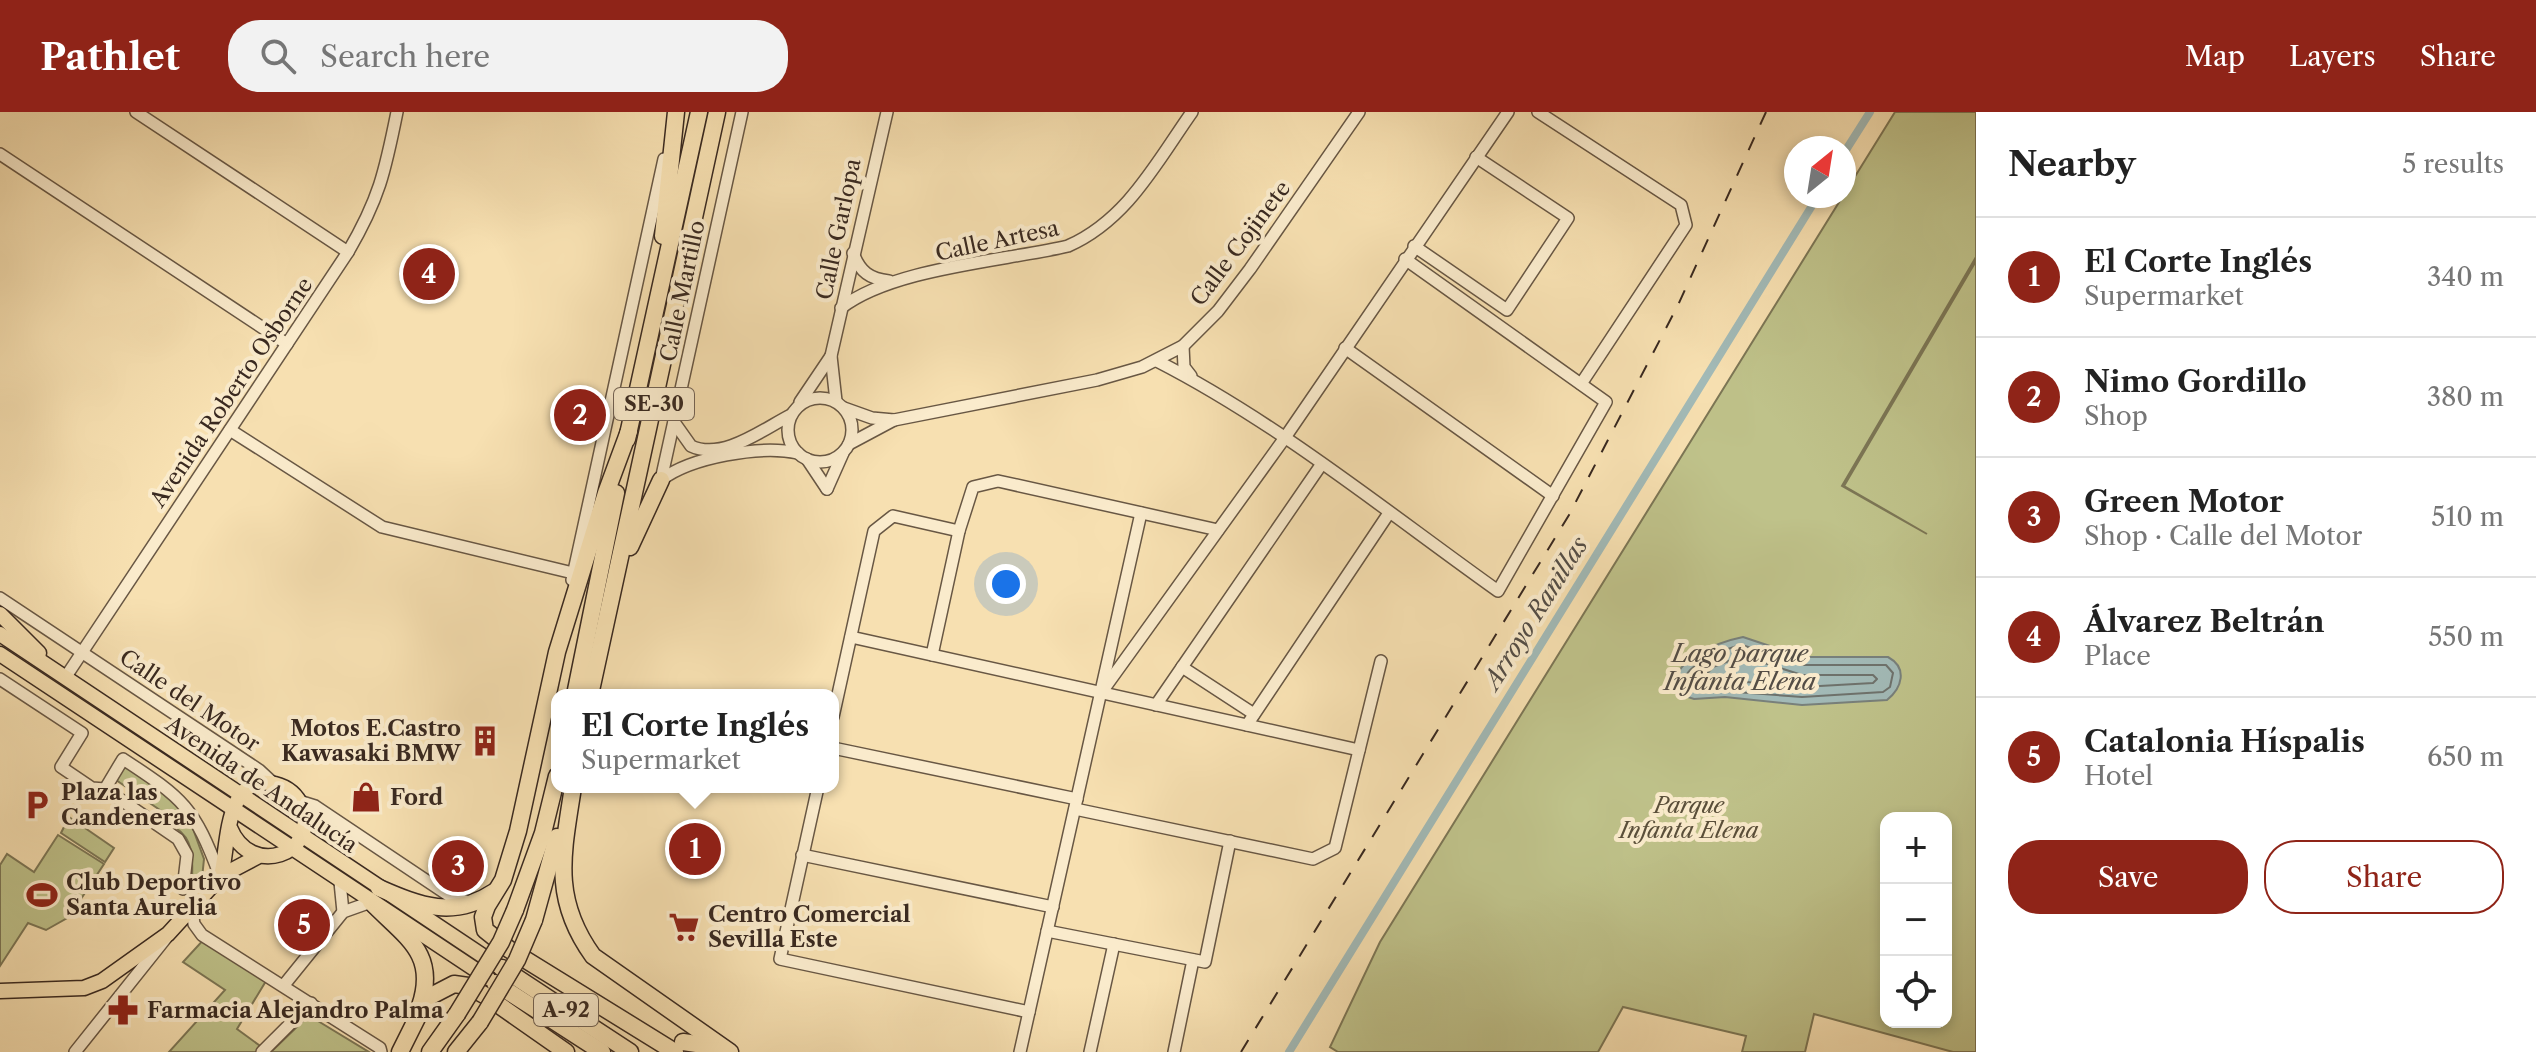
<!DOCTYPE html>
<meta charset="utf-8">
<style>
body{margin:0;font-family:"Libre Caslon Text",serif;background:#f2f2f2;color:#222}
.controls{position:absolute;right:24px;bottom:24px;display:grid;overflow:hidden;border-radius:16px;box-shadow:0 4px 12px #0003}
.controls button{width:72px;height:72px;display:grid;place-items:center;padding:0;border:0;border-bottom:2px solid #e0e0e0;background:#fff;color:#222;font:40px sans-serif}
.compass{position:absolute;left:1784px;top:24px;width:72px;height:72px;border-radius:50%;background:#fff;box-shadow:0 4px 12px #0003;rotate:30deg}
.you{position:absolute;left:1006px;top:472px;width:28px;height:28px;margin:-20px;border:6px solid #fff;border-radius:50%;background:#1a73e8;box-shadow:0 0 0 12px #1a73e833}
.badge{display:grid;place-items:center;width:52px;height:52px;border-radius:50%;background:#8f2418;color:#fff;font-size:26px;font-weight:700}
.pin{position:absolute;translate:-50% -50%;border:4px solid #fff;box-shadow:0 2px 8px #0006}
.popup{position:absolute;left:551px;top:577px;width:288px;height:104px;box-sizing:border-box;display:grid;place-content:center;border-radius:16px;background:#fff;filter:drop-shadow(0 2px 6px #0005);font-size:26px;white-space:nowrap;color:#767676}
.popup b{font-size:30px;color:#222}
.popup::after{content:'';position:absolute;left:50%;top:100%;margin-left:-16px;border:16px solid transparent;border-top-color:#fff}
.list{margin:0;padding:0;list-style:none}
h2{display:flex;justify-content:space-between;align-items:center;height:104px;margin:0;padding:0 32px;font-size:34px}
h2 small{font-size:26px;font-weight:400;color:#767676}
.list li{display:grid;grid-template-columns:52px 1fr auto;gap:24px;align-items:center;box-sizing:border-box;height:120px;padding:0 32px;border-top:2px solid #e0e0e0}
.list b{display:block;font-size:30px;white-space:nowrap}
.list p{margin:0;font-size:26px;white-space:nowrap;color:#767676}
.list em{font-size:26px;font-style:normal;color:#767676}
.actions{display:flex;gap:16px;padding:24px 32px}
.actions a{flex:1;padding:18px 0;border:2px solid #8f2418;border-radius:32px;text-align:center;font-size:28px;color:#8f2418}
.actions .main{background:#8f2418;color:#fff}
.icon{flex:none;width:44px;height:44px;fill:none;stroke:currentColor;stroke-width:2;stroke-linecap:round;stroke-linejoin:round}
.map{position:relative;flex:none;width:1976px;height:940px;overflow:hidden}
header{display:flex;align-items:center;gap:48px;box-sizing:border-box;height:112px;padding:0 40px;background:#8f2418;color:#fff}
header strong{font-size:38px}
nav{display:flex;gap:44px;margin-inline-start:auto;font-size:28px}
.search{width:560px;height:72px;background:#f2f2f2;display:flex;align-items:center;gap:20px;box-sizing:border-box;padding:0 28px;border-radius:32px;color:#767676;font-size:30px}
main{display:flex}
aside{flex:1;background:#fff}
.map>svg:first-child{display:block}
.green{fill:#bfc28a;stroke:#7c7655;stroke-width:2;fill-rule:evenodd}
.water{fill:#a2bab7;stroke:#78807b;stroke-width:2}
.lines{fill:none;stroke-linecap:round;stroke-linejoin:round}
.shore{stroke:#6e726c;stroke-width:2}
.canal{stroke:#a2bab7;stroke-width:8}
.minor-casing{stroke:#685744;stroke-width:14}
.major-casing{stroke:#392920;stroke-width:17}
.highway-casing{stroke:#392920;stroke-width:19}
.minor{stroke:#faebcc;stroke-width:11}
.major{stroke:#f7e0b1;stroke-width:14}
.highway{stroke:#f7e0b1;stroke-width:16}
.rail{stroke:#392920;stroke-width:2;stroke-dasharray:14 14;stroke-linecap:butt}
.highway-bridge-casing{stroke:#392920;stroke-width:19;stroke-linecap:butt}
.highway-bridge{stroke:#f7e0b1;stroke-width:16}
.labels{text-anchor:middle;stroke-width:8;stroke-linejoin:round;paint-order:stroke}
.shield{fill:#faebcc;stroke:#736354;stroke-width:2}
.shield-label{font-size:20px;font-weight:bold;fill:#392920}
.street-label{font-size:22px;fill:#392920;stroke:#faebcc}
.poi-label{font-size:22px;font-weight:bold;fill:#392920;stroke:#faebcc;text-anchor:start}
.park-label{font-size:22px;font-style:italic;fill:#5a4f3a;stroke:#faebcc}
.water-label{font-size:24px;font-style:italic;fill:#534d46;stroke:#faebcc}
</style>
<header>
<strong>Pathlet</strong>
<div class="search"><svg class="icon" aria-label="search" viewBox="0 0 24 24"><circle cx="10" cy="10" r="6"/><path d="M15 15l6 6"/></svg>Search here</div>
<nav><a>Map</a><a>Layers</a><a>Share</a></nav>
</header>
<main>
<div class="map">
<svg width="1976" height="940" viewBox="0 0 1976 940">
<rect width="100%" height="100%" fill="#f7e0b1"/>
<filter id="stains"><feTurbulence type="fractalNoise" baseFrequency=".0025" numOctaves="4"/><feColorMatrix values="0 0 0 0 .2 0 0 0 0 .09 0 0 0 0 .02 0 0 0 .5 -.17"/></filter>
<radialGradient id="worn" r=".72"><stop offset=".6" stop-color="#630" stop-opacity="0"/><stop offset="1" stop-color="#630" stop-opacity=".3"/></radialGradient>
<g class="green">
<path d="M 1895,0 L 1976,0 L 1976,145 L 1842,374 L 1927,422 L 1844,374 L 1976,149 L 1976,940 L 1953,940 L 1814,902 L 1805,940 L 1742,940 L 1746,924 L 1623,895 L 1598,940 L 1338,940 L 1330,935 L 1380,830 ZM 1886,706 L 1946,706 L 1946,910 L 1886,910 Z"/>
<path d="M 125,654 L 169,682 L 189,706 L 204,747 L 201,776 L 192,773 C 192,752 196,729 176,716 L 179,711 L 116,668 Z"/>
<polygon points="69,705 114,736 105,750 61,721"/>
<polygon points="58,723 104,752 69,805 46,818 28,811 0,854 0,753 7,742 34,760"/>
<polygon points="206,825 269,864 237,917 263,936 260,940 169,940 225,878 183,850"/>
<polygon points="313,906 369,940 271,940 304,908"/>
</g>
<path class="water" d="M 1743,525 L 1803,545 L 1888,545 C 1908,556 1902,576 1887,588 L 1802,593 L 1725,585 L 1694,587 L 1675,581 C 1667,549 1718,530 1743,525 Z"/>
<g class="lines">
<g class="shore">
<path d="M 1742,533 L 1803,553 L 1886,553 L 1893,561 L 1890,575 L 1883,580 L 1802,585 L 1682,576 C 1682,552 1723,537 1742,533 Z"/>
<polygon points="1742,544 1802,563 1873,563 1877,567 1873,571 1802,575 1703,566 1713,555"/>
</g>
<g class="canal">
<polyline points="1844,41 1870,0"/>
<polyline points="1289,940 1818,84"/>
</g>
<g class="minor-casing">
<g id="minor">
<polyline points="136,0 348,140"/>
<polyline points="1538,0 1681,93 1686,113 1581,272"/>
<polyline points="0,42 287,232"/>
<polyline points="1414,134 1507,198 1568,106 1476,45"/>
<path d="M 853,141 C 860,160 870,167 889,169"/>
<path d="M 841,196 C 892,156 1004,149 1068,134 C 1127,108 1156,51 1192,0"/>
<polyline points="1183,234 1184,255 1191,264"/>
<polyline points="1345,236 1553,384"/>
<path d="M 1157,249 C 1278,311 1387,400 1498,479 L 1606,290 L 1405,147"/>
<circle cx="820" cy="318" r="32"/>
<polyline points="836,289 831,244 887,0"/>
<polyline points="800,290 831,244"/>
<polyline points="844,296 872,306 894,308"/>
<path d="M 674,310 L 691,334 C 723,349 763,317 791,303"/>
<polyline points="230,318 382,415 573,461"/>
<polyline points="849,332 894,308 1097,268 1142,255 1183,234 1218,199 1250,157 1359,0"/>
<polyline points="807,347 827,377"/>
<polyline points="661,368 742,0"/>
<path d="M 661,368 C 691,345 760,333 798,341"/>
<polyline points="827,377 843,341"/>
<polyline points="572,468 664,47"/>
<polyline points="0,486 259,658 273,671"/>
<polyline points="851,525 1359,638"/>
<polyline points="932,543 959,419 973,375 998,369 1218,418"/>
<polyline points="1182,555 1254,602"/>
<path d="M 65,566 L 348,140 C 379,87 385,60 397,0"/>
<polyline points="0,567 82,621 61,655 92,676 105,677 178,727 187,743 183,777"/>
<polyline points="1101,581 1284,327 1508,0"/>
<polyline points="1156,593 1321,353"/>
<polyline points="833,605 874,419 893,404 959,419"/>
<polyline points="1247,613 1389,401"/>
<polyline points="833,636 1077,687"/>
<polyline points="818,675 780,847 1029,900"/>
<path d="M 105,677 L 123,647 C 184,687 194,695 220,764"/>
<polyline points="299,689 315,694 451,785 470,790"/>
<polyline points="1075,697 1313,747 1335,736 1381,549"/>
<polyline points="802,743 1053,795"/>
<polyline points="340,770 343,800"/>
<polyline points="192,798 194,812 202,823 380,936 381,940"/>
<polyline points="1047,819 1205,850 1230,729"/>
<polyline points="284,873 343,800 371,790"/>
<polyline points="75,940 166,826"/>
<polyline points="262,940 311,891"/>
<polyline points="1020,940 1141,401"/>
<polyline points="1090,940 1114,832"/>
<polyline points="1174,940 1193,848"/>
</g>
</g>
<g class="major-casing">
<g id="major">
<polyline points="0,502 39,541"/>
<polyline points="0,522 498,854"/>
<polyline points="0,542 488,866"/>
<path d="M 221,764 C 229,733 224,661 275,672 C 287,675 297,683 302,695 C 319,742 251,767 230,716"/>
<polyline points="0,879 84,876 102,869 168,822 221,764 257,745"/>
</g>
</g>
<g class="highway-casing">
<g id="highway">
<polyline points="663,124 676,0"/>
<polyline points="629,319 606,381 557,540 518,719 503,768 487,794 483,805 485,818 510,838 675,940"/>
<polyline points="627,327 699,0"/>
<polyline points="630,435 661,368"/>
<polyline points="575,583 616,381"/>
<polyline points="590,583 717,0"/>
<path d="M 573,675 C 563,741 551,786 593,844 L 730,940"/>
<path d="M 379,776 C 420,794 454,807 494,780"/>
<path d="M 371,790 C 405,825 438,841 420,894"/>
<polyline points="515,798 543,721 557,664"/>
<polyline points="534,808 557,725"/>
<polyline points="502,856 630,940"/>
<polyline points="495,871 602,940"/>
<polyline points="683,930 716,935"/>
<polyline points="400,940 427,886 454,872 468,874 486,884 566,940"/>
<polyline points="430,940 457,902"/>
<polyline points="456,940 480,910"/>
</g>
</g>
<use href="#minor" class="minor"/>
<use href="#major" class="major"/>
<use href="#highway" class="highway"/>
<polyline class="rail" points="1241,940 1569,403 1678,193 1766,0"/>
<g class="highway-bridge-casing">
<g id="highway-bridge">
<polyline points="457,902 501,830 515,798"/>
<polyline points="480,910 517,848 534,808"/>
</g>
</g>
<use href="#highway-bridge" class="highway-bridge"/>
</g>
<defs>
<g id="building-bare" transform="scale(2.4)"><path d="M-4-6H4V6H1V3H-1V6H-4ZM-2.5-4.3h1.7v1.8h-1.7ZM.8-4.3h1.7v1.8H.8ZM-2.5-1h1.7V.8h-1.7ZM.8-1h1.7V.8H.8Z" fill="#8f2418" stroke="#faebcc" stroke-width="2.5" paint-order="stroke"/></g>
<g id="shop-bare" transform="scale(2.4)"><path d="M-5-2.5h2.3a2.7 3.5 0 0 1 5.4 0H5L5.5 6h-11ZM-1.5-2.5h3a1.5 2.3 0 0 0-3 0Z" fill="#8f2418" stroke="#faebcc" stroke-width="2.5" paint-order="stroke"/></g>
<g id="parking-bare" transform="scale(2.4)"><path d="M-3.5-5.5H1a3.5 3.5 0 0 1 0 7H-1V5.5H-3.5ZM-1-3.4V-.6H.8a1.4 1.4 0 0 0 0-2.8Z" fill="#8f2418" stroke="#faebcc" stroke-width="2.5" paint-order="stroke"/></g>
<g id="stadium-bare" transform="scale(2.4)"><path d="M0-5a6.5 5 0 1 0 0 10a6.5 5 0 1 0 0-10ZM-3.5-1.8h7v3.6h-7Z" fill="#8f2418" stroke="#faebcc" stroke-width="2.5" paint-order="stroke"/></g>
<g id="supermarket-bare" transform="scale(2.4)"><path d="M-6-5.5h2.5l.6 2H6L4.5 2H-2.5L-4.4-4H-6ZM-1.5 3.2a1.3 1.3 0 1 0 .1 0ZM3 3.2a1.3 1.3 0 1 0 .1 0Z" fill="#8f2418" stroke="#faebcc" stroke-width="2.5" paint-order="stroke"/></g>
<g id="pharmacy-bare" transform="scale(2.4)"><path d="M-2-6h4v4h4v4h-4v4h-4v-4h-4v-4h4Z" fill="#8f2418" stroke="#faebcc" stroke-width="2.5" paint-order="stroke"/></g>
</defs>
<g fill-rule="evenodd">
<use href="#building-bare" x="485" y="629"/>
<use href="#shop-bare" x="366" y="685"/>
<use href="#parking-bare" x="37" y="693"/>
<use href="#stadium-bare" x="42" y="783"/>
<use href="#supermarket-bare" x="684" y="815"/>
<use href="#pharmacy-bare" x="123" y="898"/>
</g>
<g class="labels">
<g class="shield">
<rect x="614" y="276" width="80" height="32" rx="6"/>
<rect x="534" y="882" width="64" height="32" rx="6"/>
</g>
<g class="shield-label">
<text x="654" y="299">SE-30</text>
<text x="566" y="905">A-92</text>
</g>
<g class="street-label">
<text transform="translate(838 117) rotate(-78)" y="8">Calle Garlopa</text>
<text transform="translate(997 128) rotate(-12)" y="8">Calle Artesa</text>
<text transform="translate(1240 131) rotate(-53)" y="8">Calle Cojinete</text>
<text transform="translate(682 179) rotate(-78)" y="8">Calle Martillo</text>
<text transform="translate(231 280) rotate(-56)" y="8">Avenida Roberto Osborne</text>
<text transform="translate(190 588) rotate(34)" y="8">Calle del Motor</text>
<text transform="translate(262 672) rotate(34)" y="8">Avenida de Andalucía</text>
</g>
<g class="poi-label">
<text x="461" y="624" text-anchor="end">Motos E.Castro<tspan x="461" dy="25">Kawasaki BMW</tspan></text>
<text x="61" y="688">Plaza las<tspan x="61" dy="25">Candeneras</tspan></text>
<text x="390" y="693">Ford</text>
<text x="66" y="778">Club Deportivo<tspan x="66" dy="25">Santa Aurelia</tspan></text>
<text x="708" y="810">Centro Comercial<tspan x="708" dy="25">Sevilla Este</tspan></text>
<text x="147" y="906">Farmacia Alejandro Palma</text>
</g>
<g class="park-label">
<text x="1689" y="701">Parque<tspan x="1689" dy="25">Infanta Elena</tspan></text>
</g>
<g class="water-label">
<text transform="translate(1536 501) rotate(-58)" y="8">Arroyo Ranillas</text>
<text x="1740" y="550">Lago parque<tspan x="1740" dy="28">Infanta Elena</tspan></text>
</g>
</g>
<rect width="100%" height="100%" filter="url(#stains)"/>
<rect width="100%" height="100%" fill="url(#worn)"/>
</svg>
<div class="controls">
<button>+</button>
<button>−</button>
<button><svg class="icon" aria-label="locate" viewBox="0 0 24 24"><circle cx="12" cy="12" r="6"/><path d="M12 2v4M12 18v4M2 12h4M18 12h4"/></svg></button>
</div>
<svg class="compass" viewBox="-18 -18 36 36"><path d="M0-13l5 13h-10z" fill="#e53935"/><path d="M0 13l5-13h-10z" fill="#767676"/></svg>
<div class="you"></div>
<div class="pin badge" style="left:695px;top:737px">1</div>
<div class="popup"><b>El Corte Inglés</b>Supermarket</div>
<div class="pin badge" style="left:580px;top:303px">2</div>
<div class="pin badge" style="left:458px;top:754px">3</div>
<div class="pin badge" style="left:429px;top:162px">4</div>
<div class="pin badge" style="left:304px;top:813px">5</div>
</div>
<aside>
<h2>Nearby<small>5 results</small></h2>
<ul class="list">
<li><span class="badge">1</span><div><b>El Corte Inglés</b><p>Supermarket</p></div><em>340 m</em></li>
<li><span class="badge">2</span><div><b>Nimo Gordillo</b><p>Shop</p></div><em>380 m</em></li>
<li><span class="badge">3</span><div><b>Green Motor</b><p>Shop · Calle del Motor</p></div><em>510 m</em></li>
<li><span class="badge">4</span><div><b>Álvarez Beltrán</b><p>Place</p></div><em>550 m</em></li>
<li><span class="badge">5</span><div><b>Catalonia Híspalis</b><p>Hotel</p></div><em>650 m</em></li>
</ul>
<div class="actions"><a class="main">Save</a><a>Share</a></div>
</aside>
</main>
